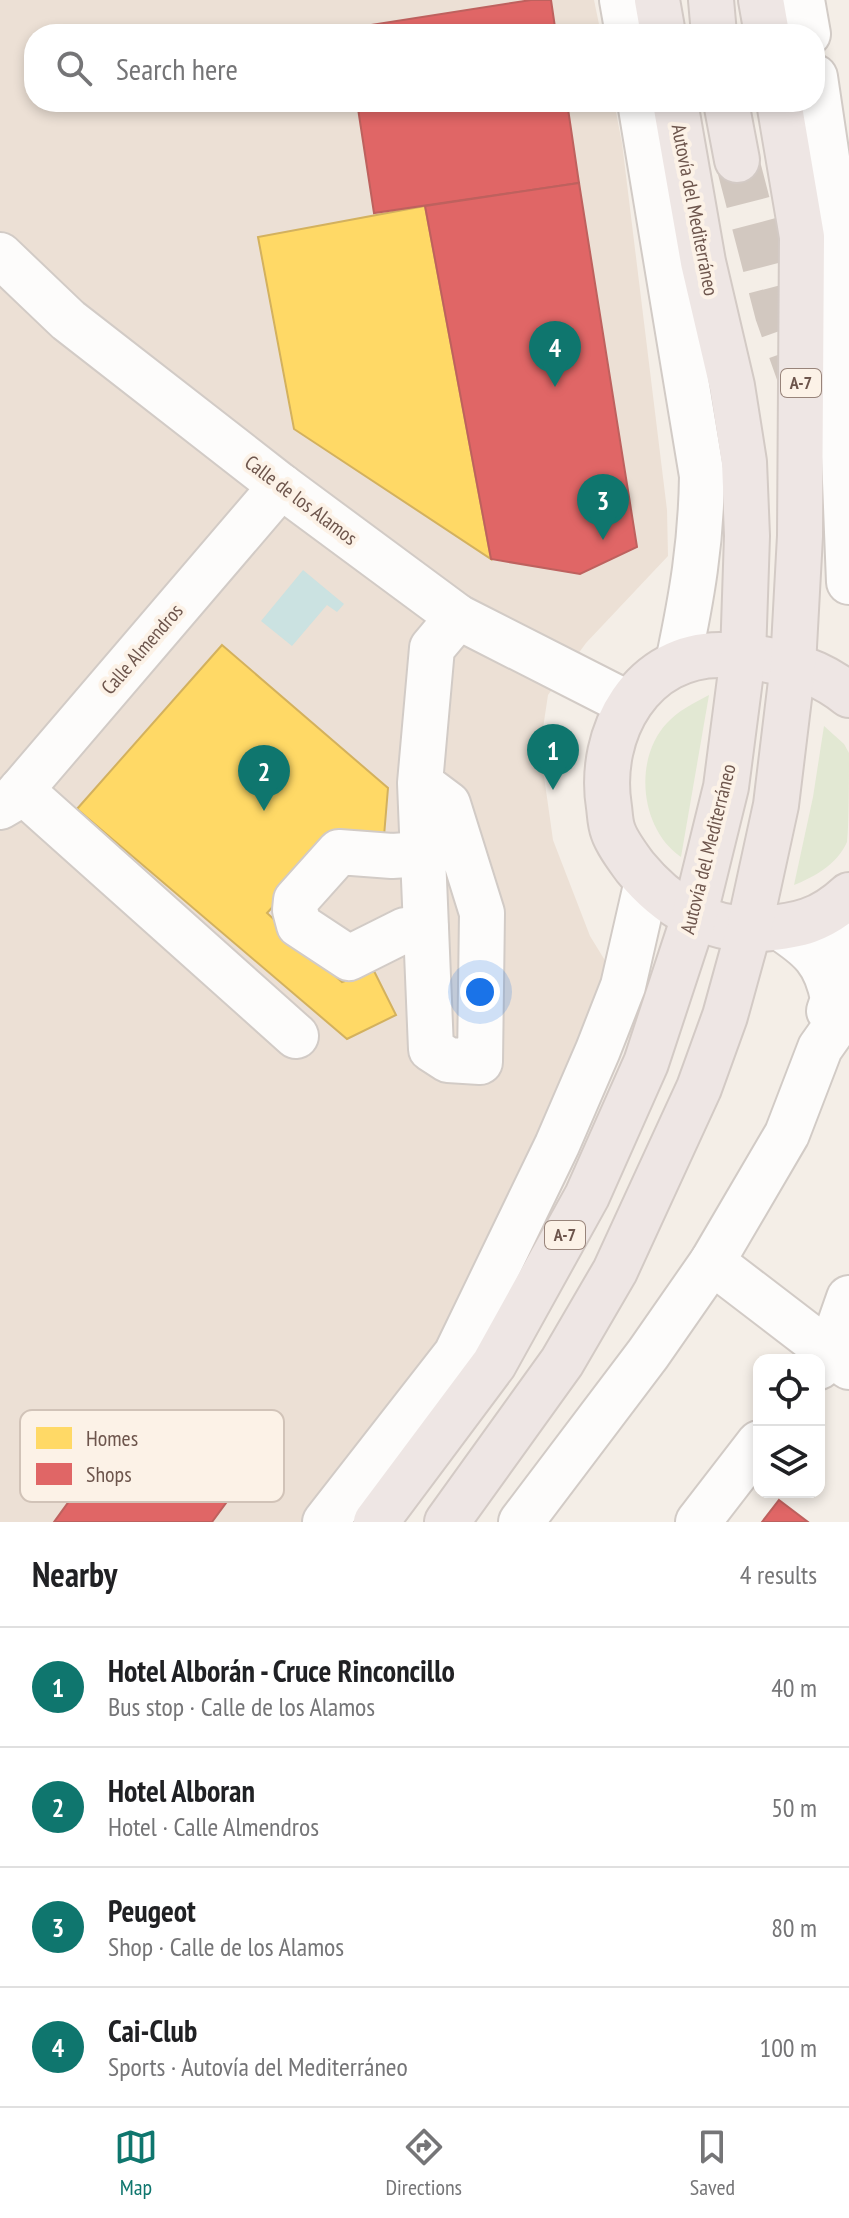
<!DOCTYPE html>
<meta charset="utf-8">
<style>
body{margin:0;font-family:"PT Sans Narrow",sans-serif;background:#f2f2f2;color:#202124}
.controls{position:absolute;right:24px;bottom:24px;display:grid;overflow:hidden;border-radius:16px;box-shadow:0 4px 12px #0003}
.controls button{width:72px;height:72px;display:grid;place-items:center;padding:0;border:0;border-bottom:2px solid #e0e0e0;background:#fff;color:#202124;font:40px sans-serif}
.you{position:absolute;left:480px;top:992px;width:28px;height:28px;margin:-20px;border:6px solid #fff;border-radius:50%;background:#1a73e8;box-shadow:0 0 0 12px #1a73e833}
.badge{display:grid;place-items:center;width:52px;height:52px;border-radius:50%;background:#0f766e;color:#fff;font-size:26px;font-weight:700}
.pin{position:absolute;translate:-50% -66px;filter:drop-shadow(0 2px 4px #0008)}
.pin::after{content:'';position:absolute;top:42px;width:28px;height:24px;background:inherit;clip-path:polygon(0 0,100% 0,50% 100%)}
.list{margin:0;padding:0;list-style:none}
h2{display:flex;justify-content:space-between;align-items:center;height:104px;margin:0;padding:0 32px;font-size:34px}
h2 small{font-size:26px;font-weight:400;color:#757577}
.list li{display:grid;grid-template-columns:52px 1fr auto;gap:24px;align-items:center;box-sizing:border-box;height:120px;padding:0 32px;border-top:2px solid #e0e0e0}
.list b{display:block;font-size:30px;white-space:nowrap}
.list p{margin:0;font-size:26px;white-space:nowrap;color:#757577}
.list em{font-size:26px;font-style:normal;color:#757577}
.icon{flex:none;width:44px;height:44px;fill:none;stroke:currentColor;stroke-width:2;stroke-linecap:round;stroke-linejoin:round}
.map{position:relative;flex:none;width:849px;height:1522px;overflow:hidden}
.search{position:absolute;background:#fff;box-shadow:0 4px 12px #0003;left:24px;right:24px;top:24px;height:88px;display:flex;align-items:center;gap:20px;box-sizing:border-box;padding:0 28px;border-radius:32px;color:#757577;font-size:30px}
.sheet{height:584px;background:#fff}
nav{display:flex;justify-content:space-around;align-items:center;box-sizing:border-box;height:112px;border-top:2px solid #e0e0e0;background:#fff;font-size:22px;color:#757577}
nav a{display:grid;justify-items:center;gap:4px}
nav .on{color:#0f766e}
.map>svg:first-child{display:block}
.residential{fill:#ece0d5}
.green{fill:#e2e8d3}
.water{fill:#cbe2e1}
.homes{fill:#ffd966;stroke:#d3b15e;stroke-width:2}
.shops{fill:#e06666;stroke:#be615e;stroke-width:2}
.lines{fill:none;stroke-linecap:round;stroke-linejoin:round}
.highway-tunnel{stroke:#d2c8c0;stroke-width:44;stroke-dasharray:44 22;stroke-linecap:butt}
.minor-casing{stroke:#d2cbc6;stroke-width:48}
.highway-casing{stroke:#d3cac5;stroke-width:48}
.minor{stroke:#fdfcfb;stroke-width:44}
.highway{stroke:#eee6e4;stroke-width:44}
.labels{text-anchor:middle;stroke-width:8;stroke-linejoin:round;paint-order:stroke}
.shield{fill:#fcf2e7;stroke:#98847a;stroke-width:2}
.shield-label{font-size:18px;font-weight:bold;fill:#6d554c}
.street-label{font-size:20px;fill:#6d554c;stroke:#fcf2e7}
.key{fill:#fcf2e7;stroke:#d1c3b8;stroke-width:2}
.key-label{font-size:22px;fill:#6d554c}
</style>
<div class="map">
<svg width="849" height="1522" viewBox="0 0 849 1522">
<rect width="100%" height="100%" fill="#f4eee7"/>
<polygon class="residential" points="0,0 594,0 601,34 34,34 34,102 614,102 622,143 667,510 668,556 586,643 548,695 540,748 553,840 590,936 639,1016 598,1103 349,1522 0,1522"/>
<g class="green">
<path d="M 709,695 L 681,857 C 640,829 633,759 667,723 C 679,710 694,703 709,695 Z"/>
<path d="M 824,726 L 844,744 L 849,753 C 849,771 849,828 847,842 C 838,863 815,877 794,885 L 813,797 Z"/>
</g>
<polygon class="water" points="303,570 344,604 337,612 327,605 292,646 261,621"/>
<g class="homes">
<polygon points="425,206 491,559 294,429 258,237"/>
<polygon points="222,645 388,788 383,848 332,842 267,913 342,982 374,971 396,1015 347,1039 77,809"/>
</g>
<g class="shops">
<polygon points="531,0 551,0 556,34 346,34 345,29"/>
<polygon points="357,102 567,102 579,183 374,213"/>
<polygon points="579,183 637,547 580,574 491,559 425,206"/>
<polygon points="122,1428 226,1503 212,1522 54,1522"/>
<polygon points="779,1500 808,1522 762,1522"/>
</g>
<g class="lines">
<polyline class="highway-tunnel" points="737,160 777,314 799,376"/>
<g class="minor-casing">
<g id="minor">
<polyline points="622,0 628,34"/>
<polyline points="802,0 808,34"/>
<polyline points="815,77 834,205 849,582"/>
<path d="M 640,102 L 702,476 C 701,544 692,596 678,662"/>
<polyline points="0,255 68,320 281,486 458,617 629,704"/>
<polyline points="420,783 448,804 482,913 480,1062 448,1060 431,1049 420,783 432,648 458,617"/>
<polyline points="21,790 296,1036"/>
<polyline points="0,807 12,800 21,790 281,486"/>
<polyline points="423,854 392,856 339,852 296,900 295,910 299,925 349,958 405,930 426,929"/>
<path d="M 779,927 C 811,948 826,961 833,999 L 829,1011"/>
<polyline points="712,1262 849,1367"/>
<polyline points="819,1367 830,1352 849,1298"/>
<polyline points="325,1522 456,1354 557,1145 598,1050 623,986 647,881"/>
<polyline points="521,1522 648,1354 712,1262 787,1134 820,1048 832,1031 846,997 849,970 845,945 831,911"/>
<polyline points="698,1522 759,1443"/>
</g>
</g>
<g class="highway-casing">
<g id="highway">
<polyline points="657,0 663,34"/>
<polyline points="711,0 714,34"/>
<polyline points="761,0 767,34"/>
<polyline points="726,102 737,160"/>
<path d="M 849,695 C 814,666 769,657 724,655 C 642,652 597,733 609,807 C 610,814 610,823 613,831 C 617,843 627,856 635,867 C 667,906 709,932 761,929 C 798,926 821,921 849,895"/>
<polyline points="376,1522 494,1364 587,1196 646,1063 694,917 726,787 743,656 747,536 744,462 732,386 703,262 675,102"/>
<polyline points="447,1522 562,1362 615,1271 699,1088 725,1016 749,929 776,805 793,665 800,536 802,237 779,102"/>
</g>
</g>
<use href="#minor" class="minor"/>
<use href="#highway" class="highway"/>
</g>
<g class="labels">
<g class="shield">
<rect x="781" y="369" width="40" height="28" rx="6"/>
<rect x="545" y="1221" width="40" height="28" rx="6"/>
</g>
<g class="shield-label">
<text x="801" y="389">A-7</text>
<text x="565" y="1241">A-7</text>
</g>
<g class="street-label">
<text transform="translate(695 210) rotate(79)" y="7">Autovía del Mediterráneo</text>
<text transform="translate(301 500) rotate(37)" y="7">Calle de los Alamos</text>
<text transform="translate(142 649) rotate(-49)" y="7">Calle Almendros</text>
<text transform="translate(708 849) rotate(-76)" y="7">Autovía del Mediterráneo</text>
</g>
</g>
<rect x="20" y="1410" width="264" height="92" rx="12" class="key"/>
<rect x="36" y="1427" width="36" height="22" fill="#ffd966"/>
<rect x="36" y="1463" width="36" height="22" fill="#e06666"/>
<g class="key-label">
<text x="86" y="1446">Homes</text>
<text x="86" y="1482">Shops</text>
</g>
</svg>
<div class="controls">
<button><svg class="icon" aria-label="locate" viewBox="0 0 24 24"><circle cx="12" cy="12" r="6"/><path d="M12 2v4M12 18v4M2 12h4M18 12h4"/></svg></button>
<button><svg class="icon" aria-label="layers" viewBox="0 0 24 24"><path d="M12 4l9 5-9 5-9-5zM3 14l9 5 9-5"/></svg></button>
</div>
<div class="you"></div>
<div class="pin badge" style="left:553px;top:790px">1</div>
<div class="pin badge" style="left:264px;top:811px">2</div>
<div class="pin badge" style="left:603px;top:540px">3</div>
<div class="pin badge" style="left:555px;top:387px">4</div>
<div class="search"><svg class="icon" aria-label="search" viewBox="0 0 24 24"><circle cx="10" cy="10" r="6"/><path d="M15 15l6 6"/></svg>Search here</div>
</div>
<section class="sheet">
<h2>Nearby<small>4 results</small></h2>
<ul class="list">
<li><span class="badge">1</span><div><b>Hotel Alborán - Cruce Rinconcillo</b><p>Bus stop · Calle de los Alamos</p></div><em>40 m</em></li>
<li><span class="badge">2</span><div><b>Hotel Alboran</b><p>Hotel · Calle Almendros</p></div><em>50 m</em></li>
<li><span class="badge">3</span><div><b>Peugeot</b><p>Shop · Calle de los Alamos</p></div><em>80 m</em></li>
<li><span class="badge">4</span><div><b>Cai-Club</b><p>Sports · Autovía del Mediterráneo</p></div><em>100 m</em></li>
</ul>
</section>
<nav>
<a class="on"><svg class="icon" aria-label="map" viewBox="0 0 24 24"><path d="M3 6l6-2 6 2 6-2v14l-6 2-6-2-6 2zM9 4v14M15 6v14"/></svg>Map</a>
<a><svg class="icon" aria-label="directions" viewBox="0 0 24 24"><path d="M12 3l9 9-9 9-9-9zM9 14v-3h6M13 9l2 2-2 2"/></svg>Directions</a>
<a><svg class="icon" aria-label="saved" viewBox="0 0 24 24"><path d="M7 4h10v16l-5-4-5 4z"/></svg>Saved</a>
</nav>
